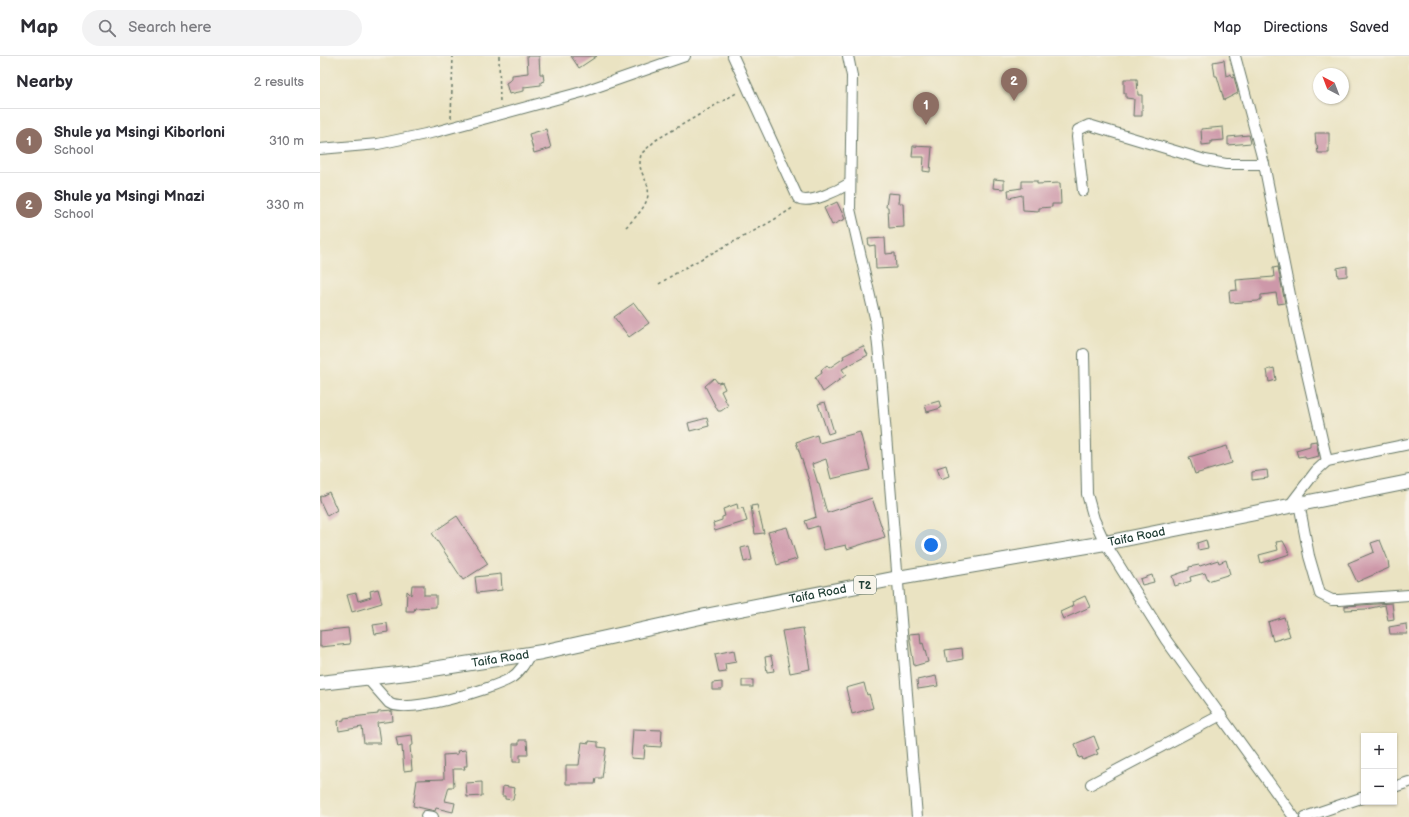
<!DOCTYPE html>
<meta charset="utf-8">
<style>
body{margin:0;font-family:"Balsamiq Sans",sans-serif;background:#f2f2f3;color:#2b2b33}
.controls{position:absolute;right:12px;bottom:12px;display:grid;overflow:hidden;border-radius:0px;box-shadow:0 1px 3px #0004}
.controls button{width:36px;height:36px;display:grid;place-items:center;padding:0;border:0;border-bottom:1px solid #e1e1e2;background:#fff;color:#2b2b33;font:20px sans-serif}
.compass{position:absolute;left:993px;top:12px;width:36px;height:36px;border-radius:50%;background:#fff;box-shadow:0 1px 3px #0004;rotate:318deg}
.you{position:absolute;left:611px;top:489px;width:14px;height:14px;margin:-10px;border:3px solid #fff;border-radius:50%;background:#1a73e8;box-shadow:0 0 0 6px #1a73e833}
.badge{display:grid;place-items:center;width:26px;height:26px;border-radius:50%;background:#d93025;color:#fff;font-size:13px;font-weight:700}
.pin{position:absolute;translate:-50% -33px;filter:drop-shadow(0 1px 2px #0008)}
.pin::after{content:'';position:absolute;top:21px;width:14px;height:12px;background:inherit;clip-path:polygon(0 0,100% 0,50% 100%)}
.list{margin:0;padding:0;list-style:none}
h2{display:flex;justify-content:space-between;align-items:center;height:52px;margin:0;padding:0 16px;font-size:17px}
h2 small{font-size:13px;font-weight:400;color:#7c7c81}
.list li{display:grid;grid-template-columns:26px 1fr auto;gap:12px;align-items:center;box-sizing:border-box;height:64px;padding:0 16px;border-top:1px solid #e1e1e2}
.list b{display:block;font-size:15px;white-space:nowrap}
.list p{margin:0;font-size:13px;white-space:nowrap;color:#7c7c81}
.list em{font-size:13px;font-style:normal;color:#7c7c81}
.icon{flex:none;width:22px;height:22px;fill:none;stroke:currentColor;stroke-width:2;stroke-linecap:round;stroke-linejoin:round}
.map{position:relative;flex:none;width:1089px;height:761px;overflow:hidden}
header{display:flex;align-items:center;gap:24px;box-sizing:border-box;height:56px;padding:0 20px;background:#fff;border-bottom:1px solid #e1e1e2}
header strong{font-size:19px}
nav{display:flex;gap:22px;margin-inline-start:auto;font-size:14px}
.search{width:280px;height:36px;background:#f2f2f3;display:flex;align-items:center;gap:10px;box-sizing:border-box;padding:0 14px;border-radius:22px;color:#7c7c81;font-size:15px}
main{display:flex}
aside{flex:1;background:#fff}
.map>svg:first-child{display:block}
.building{fill:#cd98a9}
.lines{fill:none;stroke-linecap:round;stroke-linejoin:round}
.minor-casing{stroke:#676;stroke-width:12}
.highway-casing{stroke:#676;stroke-width:16}
.path{stroke:#676;stroke-width:1.5;stroke-dasharray:3 3;stroke-linecap:butt}
.minor{stroke:#fff;stroke-width:10}
.highway{stroke:#fff;stroke-width:14}
.labels{text-anchor:middle;stroke-width:3.5;stroke-linejoin:round;paint-order:stroke}
.shield{fill:#f7f3e8;stroke:#60746a;stroke-width:1}
.shield-label{font-size:11px;font-weight:bold;fill:#1f3d34}
.street-label{font-size:12px;fill:#1f3d34;stroke:#f7f3e8}
</style>
<header>
<strong>Map</strong>
<div class="search"><svg class="icon" aria-label="search" viewBox="0 0 24 24"><circle cx="10" cy="10" r="6"/><path d="M15 15l6 6"/></svg>Search here</div>
<nav><a>Map</a><a>Directions</a><a>Saved</a></nav>
</header>
<main>
<aside>
<h2>Nearby<small>2 results</small></h2>
<ul class="list">
<li><span class="badge" style="background:#8d6e63">1</span><div><b>Shule ya Msingi Kiborloni</b><p>School</p></div><em>310 m</em></li>
<li><span class="badge" style="background:#8d6e63">2</span><div><b>Shule ya Msingi Mnazi</b><p>School</p></div><em>330 m</em></li>
</ul>
</aside>
<div class="map">
<svg width="1089" height="761" viewBox="0 0 1089 761">
<rect width="100%" height="100%" fill="#f7f3e8"/>
<filter id="ink" filterUnits="userSpaceOnUse"><feTurbulence type="fractalNoise" baseFrequency=".025" numOctaves="2"/><feDisplacementMap in="SourceGraphic" scale="8" xChannelSelector="R" yChannelSelector="G"/><feConvolveMatrix kernelMatrix="1 2 1 2 8 2 1 2 1" color-interpolation-filters="sRGB"/></filter>
<filter id="wash" filterUnits="userSpaceOnUse"><feTurbulence type="fractalNoise" baseFrequency=".012" numOctaves="4" result="noise"/><feDisplacementMap in="SourceGraphic" scale="16" xChannelSelector="R" yChannelSelector="G"/><feGaussianBlur stdDeviation="0.9" result="paint"/><feColorMatrix in="noise" values="0 0 0 0 0 0 0 0 0 0 0 0 0 0 0 0 0 1.4 0 .05"/><feComposite in="paint" operator="in"/></filter>
<g filter="url(#wash)">
<rect width="100%" height="100%" fill="#eae3c2"/>
<g id="blocks">
<g class="building">
<polygon points="207,0 219,0 220,18 223,18 224,25 221,26 221,29 204,31 204,35 189,38 186,27 192,23 192,19 208,17"/>
<polygon points="251,0 277,0 259,12"/>
<polygon points="904,4 906,20 911,18 912,22 914,21 918,37 904,44 897,20 895,20 893,6"/>
<polygon points="804,23 817,23 818,39 822,39 822,60 813,60 814,43 806,42 806,37 804,37"/>
<polygon points="903,71 904,84 891,85 891,88 882,89 881,73"/>
<polygon points="226,73 231,92 214,97 209,78"/>
<polygon points="995,77 1009,77 1009,97 998,97 997,89 996,89"/>
<polygon points="929,79 931,87 908,89 908,81"/>
<polygon points="593,90 612,91 610,116 603,115 604,101 592,101"/>
<polygon points="674,123 684,124 684,133 673,132"/>
<polygon points="702,125 717,125 717,128 740,127 741,148 732,148 732,151 719,152 719,155 703,154 702,139 689,142 688,134 702,132"/>
<polygon points="568,137 580,138 579,147 583,147 584,171 569,172 568,151 566,151"/>
<polygon points="517,146 525,163 512,169 504,152"/>
<polygon points="565,182 566,198 575,197 576,212 556,213 555,189 549,190 548,183"/>
<polygon points="1027,210 1027,220 1018,221 1017,212"/>
<polygon points="958,211 965,247 958,248 956,237 941,239 941,243 938,245 910,247 909,235 917,234 916,224 954,221 953,212"/>
<polygon points="314,247 329,267 309,281 294,261"/>
<polygon points="543,290 548,299 522,313 526,319 503,336 495,322 502,317 501,314 507,309 509,312 524,302 523,300"/>
<polygon points="954,312 956,324 949,326 947,314"/>
<polygon points="394,322 398,327 402,326 405,333 401,335 408,350 401,355 398,355 385,330"/>
<polygon points="619,345 621,352 607,356 605,349"/>
<polygon points="505,346 514,376 508,378 498,348"/>
<polygon points="387,362 389,370 370,375 368,367"/>
<polygon points="540,376 550,414 511,423 506,403 492,408 498,428 499,428 507,457 552,442 565,481 527,493 526,489 504,494 498,470 488,473 485,465 496,461 489,425 476,386 497,379 499,387"/>
<polygon points="996,385 999,400 986,403 985,400 978,401 976,394 990,390 990,386"/>
<polygon points="907,390 912,407 875,418 869,401"/>
<polygon points="626,409 629,420 621,423 617,412"/>
<polygon points="947,414 948,422 932,424 932,416"/>
<polygon points="9,436 17,454 7,460 0,445 0,441"/>
<polygon points="417,448 418,453 423,452 427,465 395,475 393,467 402,464 402,461 405,460 403,453"/>
<polygon points="437,449 444,477 435,478 431,450"/>
<polygon points="137,460 168,508 143,524 112,477"/>
<polygon points="467,471 477,503 457,509 448,476"/>
<polygon points="886,484 888,492 878,494 877,487"/>
<polygon points="1060,484 1068,504 1069,512 1037,526 1028,507 1054,496 1051,487"/>
<polygon points="963,485 970,498 941,507 939,499 958,494 956,486"/>
<polygon points="429,490 432,504 424,506 421,492"/>
<polygon points="898,504 899,507 906,504 910,518 888,525 885,517 870,521 871,525 855,530 852,520 869,514 869,511 879,509 880,510"/>
<polygon points="181,518 182,534 157,537 155,521"/>
<polygon points="832,519 834,526 822,529 820,523"/>
<polygon points="92,529 104,529 104,539 116,539 116,551 95,552 94,555 86,555 87,535 91,539"/>
<polygon points="58,533 62,547 32,556 27,539 36,537 38,545 51,541 50,535"/>
<polygon points="765,540 770,551 743,563 740,556 753,550 752,546"/>
<polygon points="1072,547 1074,563 1068,564 1065,549 1046,553 1025,554 1025,550"/>
<polygon points="964,561 970,580 953,585 948,566"/>
<polygon points="67,567 68,576 55,578 53,569"/>
<polygon points="1086,568 1087,578 1070,578 1069,571"/>
<polygon points="28,572 30,588 0,591 0,575"/>
<polygon points="483,572 490,613 470,617 462,575"/>
<polygon points="600,577 601,588 603,587 608,606 594,610 589,578"/>
<polygon points="642,592 643,603 627,606 625,594"/>
<polygon points="414,594 416,606 405,608 406,616 399,617 395,598"/>
<polygon points="451,600 454,615 447,616 445,601"/>
<polygon points="616,620 618,630 598,633 597,624"/>
<rect x="422" y="624" width="11" height="7"/>
<polygon points="402,626 402,634 392,634 392,627"/>
<polygon points="544,627 547,639 549,638 553,652 532,658 526,632"/>
<polygon points="72,655 73,665 57,667 60,687 44,687 42,671 19,675 18,665 24,664 24,662 58,658 58,656"/>
<polygon points="313,673 342,674 341,691 325,690 324,703 311,702"/>
<polygon points="92,679 93,689 90,690 92,714 84,715 82,690 78,691 76,681"/>
<polygon points="774,680 779,693 776,694 778,698 763,704 762,701 759,702 755,688"/>
<polygon points="199,684 207,684 208,699 200,699 200,706 193,706 193,688 199,688"/>
<polygon points="269,685 278,686 278,691 286,692 282,722 276,722 275,728 246,728 246,709 259,709 262,686 269,687"/>
<polygon points="146,694 147,710 144,710 145,713 133,713 134,731 129,731 125,745 135,747 133,756 116,752 115,755 93,750 97,724 124,723 123,699 138,698 137,695"/>
<polygon points="162,726 162,740 147,741 146,727"/>
<polygon points="183,730 195,732 193,744 185,743 185,740 182,740"/>
</g>
</g>
</g>
<g filter="url(#ink)">
<use href="#blocks" fill-opacity="0" stroke="#676" stroke-width="1"/>
<g class="lines">
<g class="minor-casing">
<g id="minor">
<path d="M 413,0 L 478,142 C 489,149 519,134 530,127"/>
<polyline points="528,0 532,20 530,153 555,262 561,318 597,761"/>
<polyline points="915,0 944,108 977,274 1007,405"/>
<polyline points="0,93 58,88 115,76 262,36 365,0"/>
<polyline points="763,135 757,81 758,74 769,69 885,104 906,108 944,108"/>
<polyline points="764,298 767,438 774,463 785,487 846,584 974,761"/>
<polyline points="979,447 989,500 1000,538 1012,544 1019,544 1089,539"/>
<polyline points="970,449 996,415 1007,405 1089,388"/>
<path d="M 47,622 L 69,647 C 86,659 173,633 191,622 C 200,616 205,607 210,598"/>
<polyline points="771,728 901,659"/>
<polyline points="1074,731 1089,726"/>
<polyline points="106,760 113,761"/>
<polyline points="985,761 1044,741"/>
</g>
</g>
<g class="highway-casing">
<g id="highway">
<path id="s1" d="M 0,627 L 87,617 L 222,596 L 385,560 L 578,522 L 785,487 L 1089,426"/>
</g>
</g>
<g class="path">
<polyline points="179,0 180,48"/>
<polyline points="131,62 133,0"/>
<path d="M 306,171 C 317,160 333,145 327,128 C 322,115 318,114 321,98 L 336,84 L 418,36"/>
<path d="M 339,228 C 382,199 431,180 474,151"/>
</g>
<use href="#minor" class="minor"/>
<use href="#highway" class="highway"/>
</g>
</g>
<g class="labels">
<rect class="shield" x="534" y="520" width="22" height="18" rx="3"/>
<g class="shield-label">
<text x="545" y="533">T2</text>
</g>
<g class="street-label">
<text dy="4" stroke="none"><textPath href="#s1" startOffset="830">Taifa Road</textPath></text>
<text dy="4" stroke="none"><textPath href="#s1" startOffset="506">Taifa Road</textPath></text>
<text dy="4" stroke="none"><textPath href="#s1" startOffset="182">Taifa Road</textPath></text>
</g>
</g>
</svg>
<div class="controls">
<button>+</button>
<button>−</button>
</div>
<svg class="compass" viewBox="-18 -18 36 36"><path d="M0-13l5 13h-10z" fill="#e53935"/><path d="M0 13l5-13h-10z" fill="#7c7c81"/></svg>
<div class="you"></div>
<div class="pin badge" style="left:606px;top:69px;background:#8d6e63">1</div>
<div class="pin badge" style="left:694px;top:45px;background:#8d6e63">2</div>
</div>
</main>
